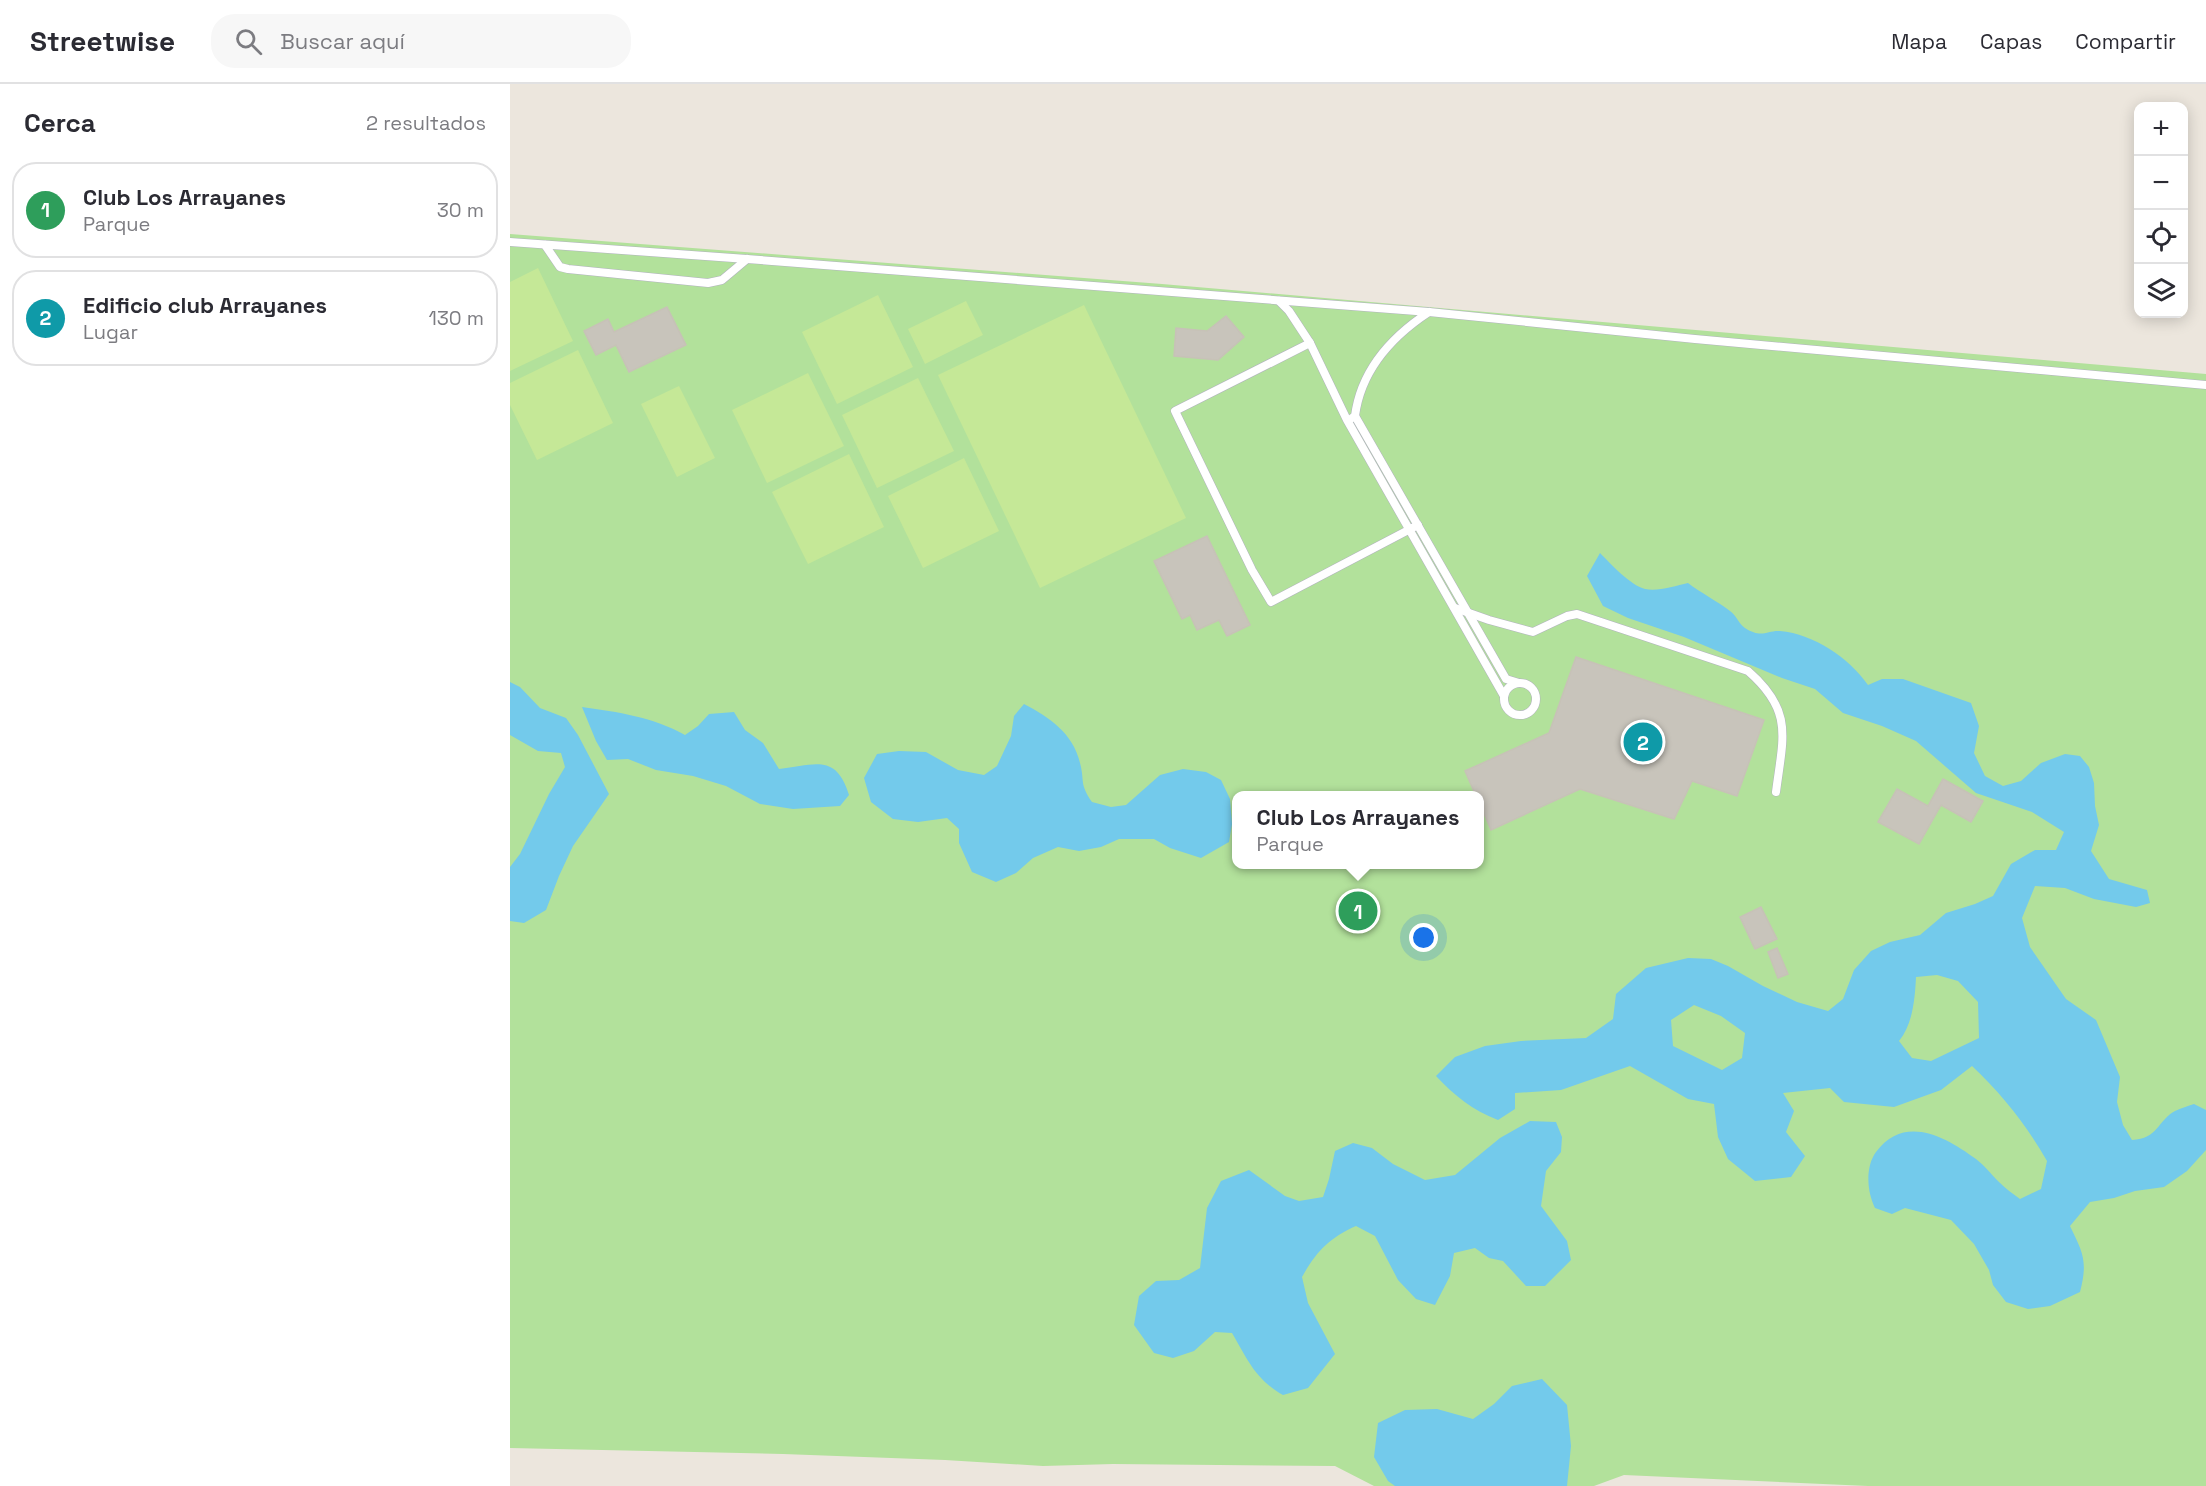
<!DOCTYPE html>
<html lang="es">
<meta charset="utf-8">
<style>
body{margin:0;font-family:"Space Grotesk",sans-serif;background:#f7f7f7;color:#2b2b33}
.controls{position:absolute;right:18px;top:18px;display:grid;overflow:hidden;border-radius:12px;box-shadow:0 3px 15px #0003}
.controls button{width:54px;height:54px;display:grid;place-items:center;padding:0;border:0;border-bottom:2px solid #e1e1e2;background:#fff;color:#2b2b33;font:30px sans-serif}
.you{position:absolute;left:914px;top:854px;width:21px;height:21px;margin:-15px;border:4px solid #fff;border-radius:50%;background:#1a73e8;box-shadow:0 0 0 9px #1a73e833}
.badge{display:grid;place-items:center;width:39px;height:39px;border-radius:50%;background:#4262f5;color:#fff;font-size:20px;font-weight:700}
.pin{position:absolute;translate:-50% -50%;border:3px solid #fff;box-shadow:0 2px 6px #0006}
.popup{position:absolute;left:722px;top:707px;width:252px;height:78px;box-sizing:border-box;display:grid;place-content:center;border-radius:12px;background:#fff;filter:drop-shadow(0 2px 4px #0005);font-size:20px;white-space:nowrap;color:#7c7c81}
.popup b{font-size:22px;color:#2b2b33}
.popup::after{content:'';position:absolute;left:50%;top:100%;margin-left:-12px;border:12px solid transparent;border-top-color:#fff}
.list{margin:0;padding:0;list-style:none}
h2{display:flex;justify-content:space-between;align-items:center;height:78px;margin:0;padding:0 24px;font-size:26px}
h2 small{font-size:20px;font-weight:400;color:#7c7c81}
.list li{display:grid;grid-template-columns:39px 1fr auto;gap:18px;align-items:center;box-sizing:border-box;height:96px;margin:0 12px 12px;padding:0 12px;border:2px solid #e1e1e2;border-radius:24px}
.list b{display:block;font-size:22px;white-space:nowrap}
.list p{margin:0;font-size:20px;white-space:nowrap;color:#7c7c81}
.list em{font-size:20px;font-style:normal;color:#7c7c81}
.icon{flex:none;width:33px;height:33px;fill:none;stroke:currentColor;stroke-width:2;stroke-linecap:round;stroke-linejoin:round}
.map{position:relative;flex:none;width:1696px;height:1402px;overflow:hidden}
header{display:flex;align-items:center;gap:36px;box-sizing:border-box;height:84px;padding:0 30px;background:#fff;border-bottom:2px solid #e1e1e2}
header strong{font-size:28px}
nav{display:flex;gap:33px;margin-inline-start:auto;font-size:21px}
.search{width:420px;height:54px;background:#f7f7f7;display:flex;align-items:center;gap:15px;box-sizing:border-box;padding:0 21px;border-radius:24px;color:#7c7c81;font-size:22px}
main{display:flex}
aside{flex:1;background:#fff}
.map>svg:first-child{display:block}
.green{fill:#b2e19b;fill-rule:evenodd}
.pitch{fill:#c5e897}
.water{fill:#73caeb;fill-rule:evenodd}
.building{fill:#c8c4bb;stroke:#c7c2b7;stroke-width:1.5}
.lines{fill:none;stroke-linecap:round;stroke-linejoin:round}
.lane-casing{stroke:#b1b3be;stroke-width:9}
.lane{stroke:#fff;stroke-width:8}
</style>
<header>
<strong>Streetwise</strong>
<div class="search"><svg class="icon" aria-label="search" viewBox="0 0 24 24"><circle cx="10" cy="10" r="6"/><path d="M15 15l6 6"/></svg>Buscar aquí</div>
<nav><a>Mapa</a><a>Capas</a><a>Compartir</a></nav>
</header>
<main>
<aside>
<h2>Cerca<small>2 resultados</small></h2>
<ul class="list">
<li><span class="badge" style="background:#2e9e5b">1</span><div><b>Club Los Arrayanes</b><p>Parque</p></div><em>30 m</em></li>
<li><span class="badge" style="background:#0f9aa8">2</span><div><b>Edificio club Arrayanes</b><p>Lugar</p></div><em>130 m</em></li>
</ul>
</aside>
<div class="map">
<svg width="1696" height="1402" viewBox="0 0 1696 1402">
<rect width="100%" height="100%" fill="#ece6dd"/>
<path class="green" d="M 0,150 L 652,200 L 1696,290 L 1696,1402 L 1358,1402 L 1114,1391 L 1084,1402 L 864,1402 L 825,1382 L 603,1380 L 533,1382 L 435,1376 L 273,1370 L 0,1364 ZM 726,712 L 970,712 L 970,780 L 726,780 Z"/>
<g class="pitch">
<polygon points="28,184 63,257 0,287 0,198"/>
<polygon points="368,211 403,283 327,320 292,248"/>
<polygon points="456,217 473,251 415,280 398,245"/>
<polygon points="574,221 676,434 530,504 428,291"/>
<polygon points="68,266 103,339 27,376 0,321 0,299"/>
<polygon points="298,289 334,362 257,399 222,326"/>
<polygon points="408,294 444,367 367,404 332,331"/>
<polygon points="169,302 205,374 167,393 131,320"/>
<polygon points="339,370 374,443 298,480 262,408"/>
<polygon points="454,374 489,447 413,484 378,412"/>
</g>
<g class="water">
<path d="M 1090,469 C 1101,480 1120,501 1135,505 C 1147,508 1165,502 1178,499 C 1191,509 1207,517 1220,527 C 1226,531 1229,540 1235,544 C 1252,555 1257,546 1270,547 C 1304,550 1339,574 1358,601 L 1372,595 L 1393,595 L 1461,619 L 1469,642 L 1464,669 L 1475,692 L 1493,702 L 1511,697 L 1531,679 L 1555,670 L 1570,672 L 1579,683 L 1584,699 L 1585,722 L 1589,741 L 1581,767 L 1599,795 L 1637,806 L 1640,819 L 1626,823 L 1584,815 L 1555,804 L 1525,802 L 1512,834 L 1520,863 L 1556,915 L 1586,936 L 1610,993 L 1607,1018 L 1613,1041 L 1622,1056 C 1648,1055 1648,1036 1665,1027 C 1671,1024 1678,1022 1684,1020 L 1696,1026 L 1696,1066 L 1677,1087 L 1654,1103 L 1625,1107 L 1604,1114 L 1580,1118 L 1560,1142 C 1573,1169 1578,1177 1570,1208 L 1540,1222 L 1518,1225 L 1496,1218 L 1483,1201 L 1479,1186 L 1464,1160 L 1441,1136 L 1395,1124 L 1382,1130 L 1365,1124 C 1357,1108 1355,1083 1366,1068 C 1394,1030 1435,1052 1466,1075 C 1474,1081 1481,1090 1489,1098 C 1495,1104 1503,1110 1510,1115 L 1531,1105 L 1537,1077 C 1517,1042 1492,1010 1462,982 L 1431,1006 L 1384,1023 L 1334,1018 L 1320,1004 L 1273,1009 L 1284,1027 L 1276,1048 L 1295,1072 L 1281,1093 L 1245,1097 L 1218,1075 L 1208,1053 L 1204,1020 L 1178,1015 L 1120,982 L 1051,1006 L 1005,1009 L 1005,1025 L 988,1036 C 962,1026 945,1012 926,992 L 945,973 L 975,962 L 1011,957 L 1076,954 L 1103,935 L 1106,910 L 1136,884 L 1178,874 L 1201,875 L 1218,882 L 1253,902 L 1287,918 L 1318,927 L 1333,915 L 1344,886 L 1361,867 L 1380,858 L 1410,851 L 1436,829 L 1465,820 L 1483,812 L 1501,780 L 1525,766 L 1546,766 L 1554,748 L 1522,728 L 1466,709 L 1406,657 L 1372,642 L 1333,629 L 1305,605 L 1272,594 L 1174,553 L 1118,534 L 1093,522 L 1077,492 ZM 1427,891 L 1448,897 L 1468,918 L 1469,954 L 1421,977 L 1402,974 L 1389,957 C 1403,940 1405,914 1406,893 ZM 1184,921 L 1211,932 L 1235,949 L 1232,974 L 1212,986 L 1163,962 L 1161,936 Z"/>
<polygon points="0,598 10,603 30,624 56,634 68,651 99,710 63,762 49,792 36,826 14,839 0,837 0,783 10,770 39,710 55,683 51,669 28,667 0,651"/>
<path d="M 514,620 C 539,633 563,649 570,679 C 575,698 569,699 582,718 L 601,723 L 616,721 L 650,691 L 673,685 L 696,688 L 711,696 L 720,715 L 722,740 L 719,758 L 691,774 L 660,764 L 644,755 L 609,755 L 591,763 L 569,767 L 548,763 L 523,774 L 506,789 L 486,798 L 462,788 L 449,759 L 449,745 L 437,734 L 408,738 L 383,735 L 361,718 L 354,694 L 367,670 L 389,667 L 416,668 L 448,686 L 474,691 L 487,682 L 501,652 L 504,632 Z"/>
<path d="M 72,623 C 108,628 143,633 175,651 L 188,642 L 199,630 L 224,628 L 235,646 L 253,659 L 269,685 C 305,681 326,669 339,711 L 330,722 L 283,725 L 250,720 L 216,702 L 183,692 L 146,686 L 118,675 L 97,676 L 86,657 Z"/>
<path d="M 1020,1037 L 1046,1038 L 1052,1053 L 1051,1068 L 1036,1087 L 1031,1122 L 1057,1157 L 1061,1176 L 1035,1202 L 1016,1202 L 993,1177 L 979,1174 L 965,1164 L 944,1169 L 940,1192 L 925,1221 L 906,1215 L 888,1196 L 865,1152 L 846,1142 C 819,1154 806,1168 792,1193 L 798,1219 L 825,1270 L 798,1304 L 773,1311 C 745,1295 738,1276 722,1249 L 705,1248 L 684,1267 L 663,1274 L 644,1269 L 624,1241 L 629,1212 L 646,1197 L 669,1196 L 690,1184 L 697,1124 L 711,1097 L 739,1086 L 775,1112 L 789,1117 L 813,1113 L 819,1095 L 825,1067 L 843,1059 L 862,1064 L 883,1080 L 915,1096 L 945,1091 L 990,1054 Z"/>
<polygon points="1032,1295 1057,1321 1061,1362 1057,1402 885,1402 878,1397 864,1373 868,1339 895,1326 927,1325 963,1335 984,1320 1002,1302"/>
</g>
<g class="building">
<polygon points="157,223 176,261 119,288 106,261 86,271 74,247 98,235 104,248"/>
<polygon points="716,232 734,253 708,276 664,272 666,244 697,247"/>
<polygon points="697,452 740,541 717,552 709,536 687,546 680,531 672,535 644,477"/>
<polygon points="1066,573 1254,636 1227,712 1182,697 1164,735 1070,705 981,746 970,720 970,712 966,712 955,687 1039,649"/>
<polygon points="1433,695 1473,717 1461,738 1431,721 1409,760 1368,738 1387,705 1418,722"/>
<polygon points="1251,823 1267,855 1245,865 1230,833"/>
<polygon points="1267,864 1278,890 1268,894 1258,868"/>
</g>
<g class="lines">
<g class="lane-casing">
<g id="lane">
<polyline points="0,158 237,175 919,228 1185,255 1696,301"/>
<polyline points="35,161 50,183 58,185 198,199 212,196 237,175"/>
<polyline points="769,217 779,227 800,259 837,336 994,612"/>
<polyline points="800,259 665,327 742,486 761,518 908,441"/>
<polyline points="845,332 996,595 1009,599"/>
<path d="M 842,334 L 845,332 C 851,286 881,253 919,228"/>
<path d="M 945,524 L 979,536 L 1023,548 L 1057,532 L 1067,530 L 1238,587 C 1284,627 1273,653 1266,708"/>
<circle cx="1010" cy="615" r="16"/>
</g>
</g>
<use href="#lane" class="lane"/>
</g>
</svg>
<div class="controls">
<button>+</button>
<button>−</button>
<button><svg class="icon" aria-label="locate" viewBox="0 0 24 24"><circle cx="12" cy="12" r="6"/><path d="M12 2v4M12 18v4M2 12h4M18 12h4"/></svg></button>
<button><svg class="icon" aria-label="layers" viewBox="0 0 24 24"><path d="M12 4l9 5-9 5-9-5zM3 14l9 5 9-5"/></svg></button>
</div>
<div class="you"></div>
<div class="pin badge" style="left:848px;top:827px;background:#2e9e5b">1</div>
<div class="popup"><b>Club Los Arrayanes</b>Parque</div>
<div class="pin badge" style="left:1133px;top:658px;background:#0f9aa8">2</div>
</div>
</main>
